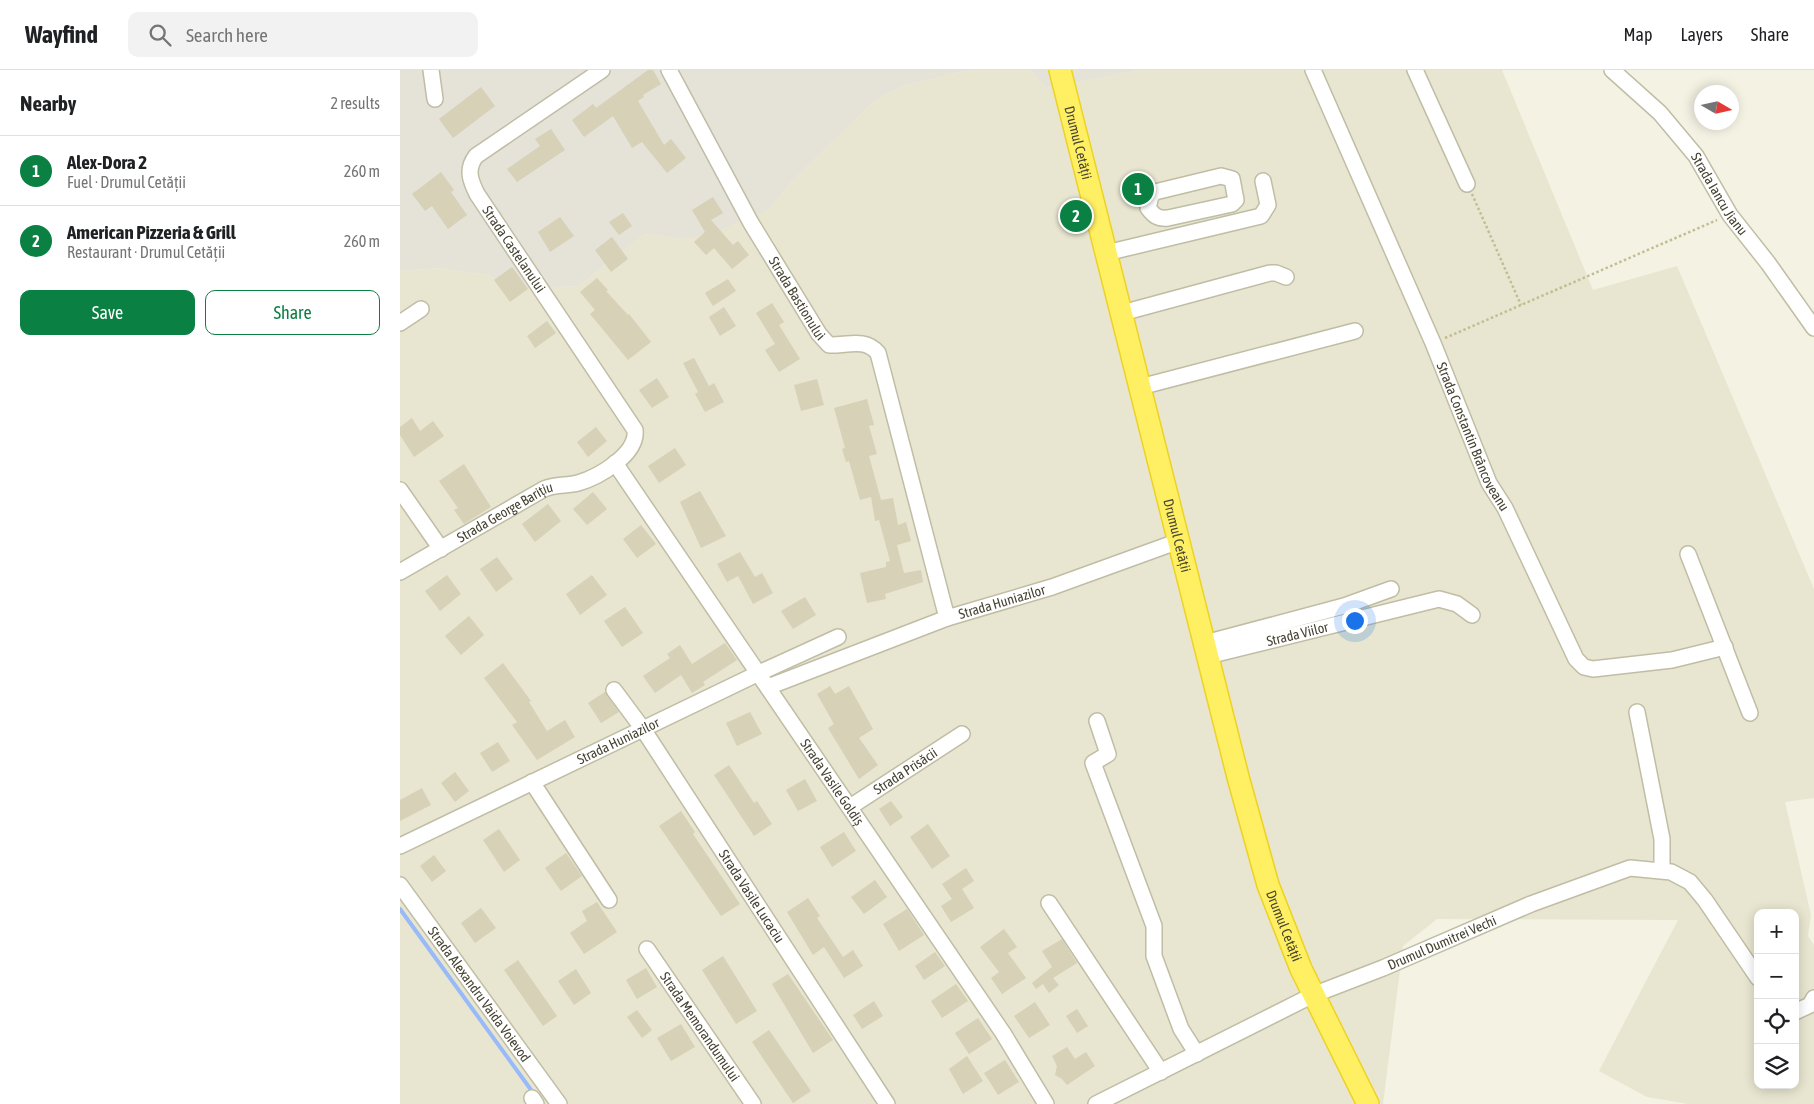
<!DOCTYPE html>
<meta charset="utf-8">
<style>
body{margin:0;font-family:"Asap Condensed",sans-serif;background:#f2f2f2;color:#202124}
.controls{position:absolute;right:15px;bottom:15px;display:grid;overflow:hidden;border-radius:10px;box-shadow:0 2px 12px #0003}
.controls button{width:45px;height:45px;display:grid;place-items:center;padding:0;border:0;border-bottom:1px solid #e0e0e0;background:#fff;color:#202124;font:25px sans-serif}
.compass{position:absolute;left:1294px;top:15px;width:45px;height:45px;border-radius:50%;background:#fff;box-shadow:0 2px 12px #0003;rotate:99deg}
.you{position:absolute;left:954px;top:550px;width:18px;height:18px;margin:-12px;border:4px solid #fff;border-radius:50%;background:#1a73e8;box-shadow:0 0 0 8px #1a73e833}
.badge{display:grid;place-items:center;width:32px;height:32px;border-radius:50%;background:#0b8043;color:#fff;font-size:16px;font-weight:700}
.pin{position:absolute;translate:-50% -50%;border:2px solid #fff;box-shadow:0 1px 5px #0006}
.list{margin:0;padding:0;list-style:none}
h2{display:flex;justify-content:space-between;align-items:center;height:65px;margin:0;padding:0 20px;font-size:21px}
h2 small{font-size:16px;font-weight:400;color:#757577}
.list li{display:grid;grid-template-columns:32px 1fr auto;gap:15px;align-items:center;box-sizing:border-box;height:70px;padding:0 20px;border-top:1px solid #e0e0e0}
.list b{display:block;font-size:19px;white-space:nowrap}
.list p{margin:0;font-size:16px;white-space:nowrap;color:#757577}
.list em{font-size:16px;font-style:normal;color:#757577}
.actions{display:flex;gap:10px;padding:15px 20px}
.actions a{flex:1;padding:11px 0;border:1px solid #0b8043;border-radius:10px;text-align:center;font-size:18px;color:#0b8043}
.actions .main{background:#0b8043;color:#fff}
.icon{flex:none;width:28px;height:28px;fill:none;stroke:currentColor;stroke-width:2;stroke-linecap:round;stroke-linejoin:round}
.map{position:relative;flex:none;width:1414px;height:1034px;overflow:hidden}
header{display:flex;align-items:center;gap:30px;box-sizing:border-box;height:70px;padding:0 25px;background:#fff;border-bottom:1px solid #e0e0e0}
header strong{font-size:24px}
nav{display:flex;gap:28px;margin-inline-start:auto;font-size:18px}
.search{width:350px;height:45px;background:#f2f2f2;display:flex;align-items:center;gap:12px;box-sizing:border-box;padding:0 18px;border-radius:10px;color:#757577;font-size:19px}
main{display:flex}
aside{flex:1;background:#fff}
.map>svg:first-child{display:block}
.residential{fill:#e8e6d0;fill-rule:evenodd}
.industrial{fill:#e5e2d8}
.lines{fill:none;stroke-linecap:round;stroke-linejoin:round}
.stream{stroke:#98baf8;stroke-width:4}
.building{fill:#d6d1b7}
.minor-casing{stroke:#c0bda5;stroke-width:18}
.highway-casing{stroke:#edd223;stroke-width:24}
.path{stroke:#c3bd94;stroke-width:2.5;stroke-dasharray:2.5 2.5;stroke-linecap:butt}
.minor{stroke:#fff;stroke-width:15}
.highway{stroke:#ffef62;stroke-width:21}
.labels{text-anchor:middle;stroke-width:4;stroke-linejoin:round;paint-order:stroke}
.street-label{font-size:14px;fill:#464332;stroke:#fff}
</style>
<header>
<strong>Wayfind</strong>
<div class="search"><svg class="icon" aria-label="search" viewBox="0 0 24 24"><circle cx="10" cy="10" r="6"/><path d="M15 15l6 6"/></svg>Search here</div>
<nav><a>Map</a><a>Layers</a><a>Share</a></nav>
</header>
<main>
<aside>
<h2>Nearby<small>2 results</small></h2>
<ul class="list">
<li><span class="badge">1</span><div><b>Alex-Dora 2</b><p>Fuel · Drumul Cetății</p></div><em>260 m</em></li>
<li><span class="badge">2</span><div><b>American Pizzeria &amp; Grill</b><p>Restaurant · Drumul Cetății</p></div><em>260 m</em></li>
</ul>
<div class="actions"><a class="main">Save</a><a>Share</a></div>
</aside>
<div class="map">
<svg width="1414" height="1034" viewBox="0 0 1414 1034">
<rect width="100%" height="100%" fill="#f3f2e3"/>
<path class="residential" d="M 570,0 L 630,0 L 647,18 L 742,0 L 1102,0 L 1193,220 L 1277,196 L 1414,519 L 1414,728 L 1385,732 L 1411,845 L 1408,866 L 1414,875 L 1414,1034 L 1288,1034 L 1247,1027 L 1199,1001 L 1278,850 L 1037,849 L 1003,876 L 983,1034 L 0,1034 L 0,201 L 38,198 L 88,205 L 117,219 L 178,216 L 245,164 L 284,169 L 369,139 L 392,111 L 474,31 L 505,15 ZM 1358,843 L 1395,843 L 1395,1015 L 1358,1015 Z"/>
<g class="industrial">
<polygon points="0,0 570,0 505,15 474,31 392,111 369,139 315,162 284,169 245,164 178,216 117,219 88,205 38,198 0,201"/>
<polygon points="630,0 742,0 647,18"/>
</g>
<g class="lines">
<polyline class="stream" points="0,839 134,1024"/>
</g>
<g class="building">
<polygon points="248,0 253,0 261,14 243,25 244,27 238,31 264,75 271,69 286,88 267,103 242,72 232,78 213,46 184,67 172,50 193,34 196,38"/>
<polygon points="81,17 95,36 53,68 39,49"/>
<polygon points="151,59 165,80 117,112 107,99 140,76 135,69"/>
<polygon points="41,102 54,120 51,122 67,145 48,159 32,136 25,141 12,124"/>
<polygon points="313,127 323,143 311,150 333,175 338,171 349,185 332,199 314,178 306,185 294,172 305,162 292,140"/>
<polygon points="223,143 232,156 219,165 209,152"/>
<polygon points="160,147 174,166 150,182 138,162"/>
<polygon points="212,167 228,189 211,202 195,180"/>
<polygon points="112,197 128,219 110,232 94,210"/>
<polygon points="197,208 208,220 206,221 228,245 229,244 251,272 228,290 190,244 195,240 180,222"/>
<polygon points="328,209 336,221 313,236 305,223"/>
<polygon points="372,233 384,252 379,255 400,289 379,302 365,280 375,274 356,243"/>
<polygon points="324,237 336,256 320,266 309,247"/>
<polygon points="147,251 156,263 135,278 127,266"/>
<polygon points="294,288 309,316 314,313 324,332 305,342 295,324 298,322 283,293"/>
<polygon points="257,308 269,327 252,338 239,320"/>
<polygon points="417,309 424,335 401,341 394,315"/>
<polygon points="467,329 474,355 469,356 477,384 469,386 481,430 493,428 498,455 506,452 511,471 497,475 504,503 521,500 523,512 485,524 486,529 467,533 460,503 486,497 486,492 490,491 479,450 475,451 471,427 460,430 449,391 446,392 442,379 445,378 434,338"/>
<polygon points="12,348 20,361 33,351 44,366 14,387 0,365 0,357"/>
<polygon points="196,357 207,371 188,387 177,372"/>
<polygon points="275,378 286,395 259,413 248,396"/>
<polygon points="64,394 91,437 64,454 54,440 58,438 39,411"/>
<polygon points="300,421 326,466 301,478 280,432"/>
<polygon points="193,422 207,439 187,455 173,439"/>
<polygon points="148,434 161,451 135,472 122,454"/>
<polygon points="241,455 256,474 237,488 223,469"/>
<polygon points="340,482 355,507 362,503 373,523 353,534 338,506 327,512 317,494"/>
<polygon points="97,487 113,509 96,522 80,499"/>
<polygon points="47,505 61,524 40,541 25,521"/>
<polygon points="192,505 207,525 180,545 166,524"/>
<polygon points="405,527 416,545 393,559 381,541"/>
<polygon points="225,537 243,563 222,577 204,551"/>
<polygon points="69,546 84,565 61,585 45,566"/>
<polygon points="325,573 337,590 303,612 305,615 292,623 281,605 255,623 243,606 270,588 267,584 280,575 292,594"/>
<polygon points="103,593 131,631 129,632 147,661 165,650 175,667 137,690 112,655 117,652 84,608"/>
<polygon points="430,616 435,624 449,616 473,659 459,668 478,695 459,709 428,658 434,654 417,624"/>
<polygon points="205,622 219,642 201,653 188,633"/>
<polygon points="350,642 362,664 337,676 326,653"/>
<polygon points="98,672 110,691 92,702 80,683"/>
<polygon points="329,695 354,733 357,731 372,754 354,766 314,705"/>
<polygon points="55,702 69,721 55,732 41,713"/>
<polygon points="405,709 417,731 398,741 386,720"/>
<polygon points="22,718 31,735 0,751 0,730"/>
<polygon points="491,731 503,747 490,756 479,739"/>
<polygon points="281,741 295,762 293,764 340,834 321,846 259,756"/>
<polygon points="528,754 550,786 532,799 510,767"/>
<polygon points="99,759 120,790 104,802 83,770"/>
<polygon points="444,762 456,781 432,797 420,777"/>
<polygon points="166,783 182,806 161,821 145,798"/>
<polygon points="34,785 46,801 32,812 20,796"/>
<polygon points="566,798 574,811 562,819 574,838 551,852 541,836 552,829 542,814"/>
<polygon points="475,810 487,827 464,844 451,827"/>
<polygon points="408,828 420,846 417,848 443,887 453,880 463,896 444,908 424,877 413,885 387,842"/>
<polygon points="197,832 217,862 184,884 170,863 187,851 182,841"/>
<polygon points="81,838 96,858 75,873 61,853"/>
<polygon points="507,839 524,865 499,881 483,854"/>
<polygon points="604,859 617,877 608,883 626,908 602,924 591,908 599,902 580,877"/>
<polygon points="662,869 677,893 653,908 659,915 649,923 643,914 636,919 632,913 652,897 642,881"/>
<polygon points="535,882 545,896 524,910 515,896"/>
<polygon points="323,886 357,941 336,954 302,900"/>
<polygon points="118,890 157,946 143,956 104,900"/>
<polygon points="246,898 257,917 237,929 226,910"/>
<polygon points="176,899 191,923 174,935 158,911"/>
<polygon points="388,904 433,970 413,983 372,914"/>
<polygon points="556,914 568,931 542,948 531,931"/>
<polygon points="474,931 483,946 462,959 453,945"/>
<polygon points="635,932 650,955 629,968 614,946"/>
<polygon points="677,939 688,956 677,963 666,946"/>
<polygon points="237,940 252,960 242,968 227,947"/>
<polygon points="578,948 592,969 569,984 555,963"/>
<polygon points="281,954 295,977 271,991 257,968"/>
<polygon points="369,960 411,1021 393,1033 352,972"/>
<polygon points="667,977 675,989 686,982 695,996 667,1015 662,1009 655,1005 657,996 652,986"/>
<polygon points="567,986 583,1011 563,1024 549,999"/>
<polygon points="605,990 619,1012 598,1025 584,1003"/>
</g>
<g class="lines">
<g class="minor-casing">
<g id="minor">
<polyline points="31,0 35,29"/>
<path id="s1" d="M 269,0 L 351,153 L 419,264 L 429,275 C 446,276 465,267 478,283 L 547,548"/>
<path id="s2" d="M 913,0 L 1033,273 L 1089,413 L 1105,438 L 1176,589 L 1184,597 L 1193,599 L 1272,590 L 1325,577"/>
<polyline points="1015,0 1067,114"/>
<path id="s3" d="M 1212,0 L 1260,43 L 1296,86 L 1330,145 L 1368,193 L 1414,258"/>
<path d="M 821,106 L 832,109 L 836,130 L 832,134 L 768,148 C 758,149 754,146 748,138 L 751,126 L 755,122 Z"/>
<polyline points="706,183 861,146 868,135 863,111"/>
<polyline points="722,243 870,203 876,203 886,207"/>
<polyline points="0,253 21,239"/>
<polyline points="740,317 955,261"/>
<path id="s4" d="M 215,393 L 603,963 L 646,1034"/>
<polyline points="0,420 41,479"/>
<polyline points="1288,484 1350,643"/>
<path id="s5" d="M 0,502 L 144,419 C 156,414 166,416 178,413 C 199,407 238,384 235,360 L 77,124 C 70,110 66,99 76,86 L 202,0"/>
<polyline points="805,573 944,536 991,519"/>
<path id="s6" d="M 808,586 L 1039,529 L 1057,534 L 1072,545"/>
<path id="s7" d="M 368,617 L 547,548 L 652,517 L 779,471"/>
<path id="s8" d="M 214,620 L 243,659 L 487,1034"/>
<polyline points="1237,642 1262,769 1262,800"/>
<polyline points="697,651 708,684 693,693 754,856 754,886 781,959 797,984"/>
<polyline points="132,712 209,830"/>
<path id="s9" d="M 450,737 L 562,664"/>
<path id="s10" d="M 0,776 L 359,603 L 438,567"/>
<path id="s11" d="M 0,815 L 159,1034"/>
<polyline points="649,833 761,1002"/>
<path id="s12" d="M 247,879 L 353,1034"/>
<polyline points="1395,942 1410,935 1414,928"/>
<polyline points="132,1028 136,1034"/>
<path id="s13" d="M 696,1034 L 913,925 L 983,898 L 1131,834 L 1230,798 L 1271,802 L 1290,812 L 1305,830 L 1358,908"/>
</g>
</g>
<g class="highway-casing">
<g id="highway">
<path id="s14" d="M 660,0 L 838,707 L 868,815 L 901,899 L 968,1034"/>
</g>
</g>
<g class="path">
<polyline points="1072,124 1121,235"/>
<polyline points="1045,268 1317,150"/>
</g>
<use href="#minor" class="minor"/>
<use href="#highway" class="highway"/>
</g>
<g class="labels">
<g class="street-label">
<text dy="5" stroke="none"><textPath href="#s14" startOffset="75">Drumul Cetății</textPath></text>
<text dy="5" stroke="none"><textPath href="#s3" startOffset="165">Strada Iancu Jianu</textPath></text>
<text transform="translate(114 179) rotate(56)" y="5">Strada Castelanului</text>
<text dy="5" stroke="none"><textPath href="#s1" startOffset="262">Strada Bastionului</textPath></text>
<text dy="5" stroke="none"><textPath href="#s2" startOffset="400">Strada Constantin Brâncoveanu</textPath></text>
<text dy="5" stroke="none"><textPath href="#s5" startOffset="121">Strada George Barițiu</textPath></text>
<text dy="5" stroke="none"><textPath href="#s14" startOffset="480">Drumul Cetății</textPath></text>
<text dy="5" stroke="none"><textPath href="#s7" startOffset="249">Strada Huniazilor</textPath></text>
<text dy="5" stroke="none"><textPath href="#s6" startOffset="92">Strada Viilor</textPath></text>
<text dy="5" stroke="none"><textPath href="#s10" startOffset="242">Strada Huniazilor</textPath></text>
<text dy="5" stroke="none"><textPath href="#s9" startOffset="66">Strada Prisăcii</textPath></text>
<text dy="5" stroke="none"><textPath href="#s4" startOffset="386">Strada Vasile Goldiș</textPath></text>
<text dy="5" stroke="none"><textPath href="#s8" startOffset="248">Strada Vasile Lucaciu</textPath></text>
<text dy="5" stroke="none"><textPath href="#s14" startOffset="885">Drumul Cetății</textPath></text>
<text dy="5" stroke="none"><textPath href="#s13" startOffset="382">Drumul Dumitrei Vechi</textPath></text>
<text dy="5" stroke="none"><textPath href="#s11" startOffset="135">Strada Alexandru Vaida Voievod</textPath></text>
<text dy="5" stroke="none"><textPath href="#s12" startOffset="94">Strada Memorandumului</textPath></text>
</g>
</g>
</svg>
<div class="controls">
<button>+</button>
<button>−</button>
<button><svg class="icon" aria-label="locate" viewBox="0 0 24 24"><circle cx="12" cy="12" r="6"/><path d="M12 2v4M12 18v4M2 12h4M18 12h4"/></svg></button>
<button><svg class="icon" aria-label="layers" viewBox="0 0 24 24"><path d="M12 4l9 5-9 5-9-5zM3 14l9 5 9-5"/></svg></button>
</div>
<svg class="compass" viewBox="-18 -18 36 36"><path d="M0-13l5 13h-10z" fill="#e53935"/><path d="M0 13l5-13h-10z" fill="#757577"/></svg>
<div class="you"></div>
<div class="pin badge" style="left:738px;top:119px">1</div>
<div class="pin badge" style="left:676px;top:146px">2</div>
</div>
</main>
